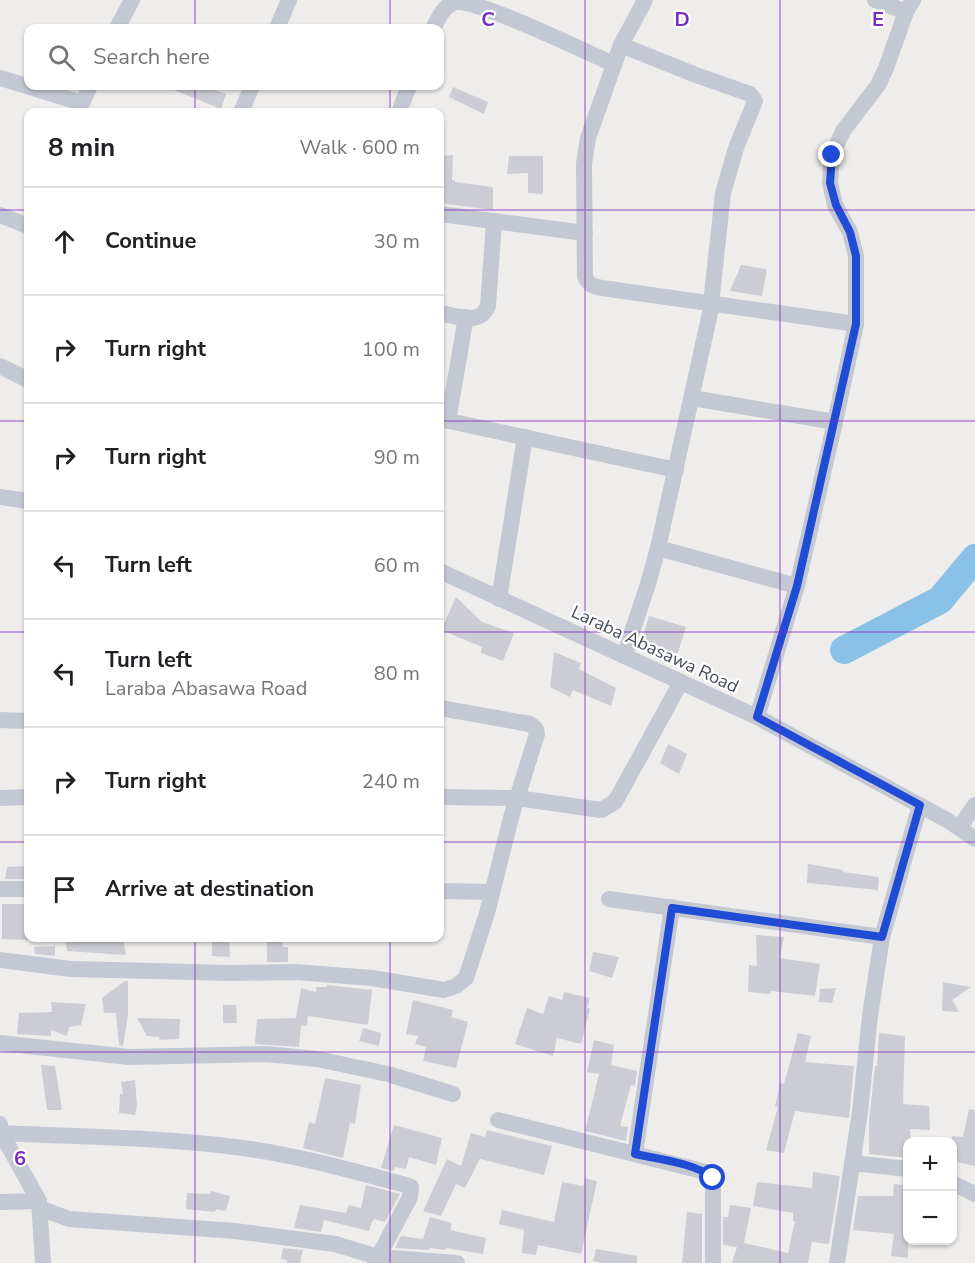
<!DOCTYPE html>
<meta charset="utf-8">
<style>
body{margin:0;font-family:"Nunito Sans",sans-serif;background:#f6f6f6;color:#202124}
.controls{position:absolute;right:18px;bottom:18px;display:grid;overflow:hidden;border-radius:12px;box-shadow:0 2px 4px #0004}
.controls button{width:54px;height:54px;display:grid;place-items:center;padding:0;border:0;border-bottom:2px solid #e0e0e0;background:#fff;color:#202124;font:30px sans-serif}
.stop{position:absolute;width:18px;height:18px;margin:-14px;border:4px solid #204bd5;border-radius:50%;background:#fff}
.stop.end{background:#204bd5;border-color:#fff;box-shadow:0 2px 6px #0008}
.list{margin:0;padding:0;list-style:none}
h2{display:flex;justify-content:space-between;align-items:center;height:78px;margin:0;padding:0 24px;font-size:26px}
h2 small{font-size:20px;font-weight:400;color:#757577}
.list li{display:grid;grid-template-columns:39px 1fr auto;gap:18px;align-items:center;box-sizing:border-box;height:108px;padding:0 24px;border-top:2px solid #e0e0e0}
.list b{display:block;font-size:22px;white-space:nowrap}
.list p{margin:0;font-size:20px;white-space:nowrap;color:#757577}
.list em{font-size:20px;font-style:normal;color:#757577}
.icon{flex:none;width:33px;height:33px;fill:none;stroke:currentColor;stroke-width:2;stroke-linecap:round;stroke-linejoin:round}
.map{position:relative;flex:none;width:975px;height:1263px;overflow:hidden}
.search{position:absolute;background:#fff;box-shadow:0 2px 4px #0004;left:24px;top:24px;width:420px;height:66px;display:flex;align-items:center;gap:15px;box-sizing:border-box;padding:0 21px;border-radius:12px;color:#757577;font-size:22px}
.panel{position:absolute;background:#fff;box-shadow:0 2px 4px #0004;left:24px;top:108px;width:420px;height:834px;border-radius:12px}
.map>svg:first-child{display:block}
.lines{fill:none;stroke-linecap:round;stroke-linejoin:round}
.river{stroke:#8ac1e7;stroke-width:28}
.building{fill:#cccdd4}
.minor{stroke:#c3c8d3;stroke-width:16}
.route{stroke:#204bd5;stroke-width:8}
.grid{fill:none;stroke:#7b2cbf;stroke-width:1.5;stroke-opacity:0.55}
.labels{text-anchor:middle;stroke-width:4.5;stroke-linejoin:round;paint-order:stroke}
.street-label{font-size:18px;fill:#454c58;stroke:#fff}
.grid-label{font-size:20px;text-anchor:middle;font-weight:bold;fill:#7b2cbf;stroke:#fff;stroke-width:4.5;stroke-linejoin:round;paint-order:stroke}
</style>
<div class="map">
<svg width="975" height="1263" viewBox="0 0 975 1263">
<rect width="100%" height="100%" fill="#efedec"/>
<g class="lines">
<polyline class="river" points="844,650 940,600 975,558"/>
</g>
<g class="building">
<polygon points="164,86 204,86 226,94 221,109"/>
<polygon points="453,87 488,102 484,114 449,97"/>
<polygon points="453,155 452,180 455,180 455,182 493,187 493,210 440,203 440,156"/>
<polygon points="509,156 543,156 543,194 528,193 528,173 507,174"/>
<polygon points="741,265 767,269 762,296 730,291"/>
<polygon points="456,597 482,622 514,633 503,661 481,653 482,647 441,630"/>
<polygon points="649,616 686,627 675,662 639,649"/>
<polygon points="554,652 581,663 579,669 616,688 611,706 573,690 570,697 550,687"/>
<polygon points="668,744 687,754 679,774 660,763"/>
<polygon points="808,864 843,870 843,872 879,877 878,890 807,883"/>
<polygon points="28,866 28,879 5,879 7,867"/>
<polygon points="2,904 28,904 28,940 2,939"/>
<polygon points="756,935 784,937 780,958 820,964 815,996 771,991 770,994 748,992 749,965 757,966"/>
<polygon points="65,938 123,938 126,955 67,951"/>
<polygon points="212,938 229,938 230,957 212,956"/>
<polygon points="267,938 282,938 283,947 288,947 288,962 267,962"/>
<polygon points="55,946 55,956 35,954 34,947"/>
<polygon points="593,952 619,957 612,978 589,971"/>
<polygon points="125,981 128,981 128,1016 123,1046 119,1045 116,1013 104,1013 102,998"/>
<polygon points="943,982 971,987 952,1000 959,1012 942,1011"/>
<polygon points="327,985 372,990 368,1025 308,1016 307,1026 301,1026 299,1047 255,1044 257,1019 296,1018 301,988 316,992 316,987 327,987"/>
<polygon points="836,988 832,1003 819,1002 820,989"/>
<polygon points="564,992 590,998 587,1008 590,1009 581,1044 557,1038 553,1056 515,1044 527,1008 543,1014 549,996 562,1000"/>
<polygon points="413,1000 453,1010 451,1017 468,1022 456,1068 423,1061 426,1047 415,1044 418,1036 406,1034"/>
<polygon points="51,1002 86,1004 81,1025 69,1027 67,1036 51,1030 51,1036 17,1034 19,1013 52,1012"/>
<polygon points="223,1005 236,1005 237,1023 223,1023"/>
<polygon points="137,1018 180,1019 179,1039 159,1040 160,1037 147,1036"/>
<polygon points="363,1028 381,1033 379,1046 359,1041"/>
<polygon points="798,1033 811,1036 805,1062 854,1066 849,1118 795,1111 784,1153 766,1150 778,1107 775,1106 780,1083 784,1084"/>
<polygon points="879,1033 905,1036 903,1104 929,1106 930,1130 910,1129 911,1140 908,1140 908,1158 869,1154 869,1121 875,1066 877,1066"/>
<polygon points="594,1040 614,1045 611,1065 637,1071 635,1086 631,1085 620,1126 628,1127 626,1141 585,1131 599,1074 587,1072"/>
<polygon points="41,1065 55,1066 62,1110 47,1110"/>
<polygon points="325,1078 361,1085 355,1124 350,1123 343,1158 303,1148 309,1122 315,1124"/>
<polygon points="135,1080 137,1105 135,1115 119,1113 120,1094 123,1094 121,1082"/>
<polygon points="969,1109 975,1110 975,1166 952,1161 952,1136 963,1137"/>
<polygon points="394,1125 442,1138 436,1165 409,1157 406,1169 395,1167 394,1171 381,1168"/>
<polygon points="487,1130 552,1146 544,1175 480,1159 465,1188 456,1184 441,1216 423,1211 447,1159 461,1166 471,1133 485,1137"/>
<polygon points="813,1172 840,1176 829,1244 812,1242 808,1263 732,1263 737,1247 723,1245 723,1217 728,1217 730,1205 751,1208 744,1243 788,1253 795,1221 793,1221 793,1213 753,1206 757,1182 812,1188"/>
<polygon points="585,1178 597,1181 581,1254 538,1245 536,1255 522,1253 524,1230 499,1224 502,1210 554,1222 562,1182 583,1186"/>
<polygon points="894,1184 908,1186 908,1258 891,1256 894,1234 853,1230 858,1196 893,1196"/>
<polygon points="366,1185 400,1194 385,1222 374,1219 373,1222 372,1221 369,1231 324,1220 321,1232 294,1228 300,1205 346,1213 349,1205 361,1208"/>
<polygon points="211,1191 230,1196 226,1211 216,1209 215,1212 186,1209 187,1193 210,1194"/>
<polygon points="687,1212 702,1214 702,1263 682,1263"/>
<polygon points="430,1217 452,1223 450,1230 486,1238 483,1254 446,1248 445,1250 430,1248 429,1250 395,1248 401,1236 423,1239"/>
<polygon points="283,1248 303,1250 300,1263 286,1263 287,1260 281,1259"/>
<polygon points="596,1249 637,1256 637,1263 601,1263 593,1261"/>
</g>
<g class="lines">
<g class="minor">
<path d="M 645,0 L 621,45 L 588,138 L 584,164 L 585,276 C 588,285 593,286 602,288 L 856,324"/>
<polyline points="875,0 906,12"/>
<polyline points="117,28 132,0"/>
<polyline points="277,28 289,0"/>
<path d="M 433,28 C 439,18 444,4 456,2 C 480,0 586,52 613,64"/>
<polyline points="621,45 696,75 750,94 755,101 736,148 723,193 710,313 658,548 648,584 624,656"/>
<polyline points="0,78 82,103"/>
<polyline points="78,112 90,86"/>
<polyline points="241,112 252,86"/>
<polyline points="399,112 409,86"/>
<polyline points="440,214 585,233"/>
<polyline points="0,215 28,226"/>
<path d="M 440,313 C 456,316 480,326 488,306 L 494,222"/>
<polyline points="0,366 28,380"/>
<polyline points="692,398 835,422 797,586 757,717"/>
<polyline points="440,419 676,470"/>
<polyline points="448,421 466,317"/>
<polyline points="835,422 856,324 856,256 850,232 835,205 830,183 832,155 843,131 878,85 886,68 906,12 913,0"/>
<polyline points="0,497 28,501"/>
<polyline points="658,548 797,586"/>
<polyline points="440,571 757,717 947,820 975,839"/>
<polyline points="499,599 525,437"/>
<polyline points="0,720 28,721"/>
<polyline points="440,797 517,798 601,810 615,802 681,682"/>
<polyline points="0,798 28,797"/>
<polyline points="959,828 975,805"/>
<polyline points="0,889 28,889"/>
<polyline points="440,891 492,892"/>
<polyline points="609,899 882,937"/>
<polyline points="0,960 71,969 231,973 296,972 372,978 444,990 456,986 466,978 487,913 512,814 537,734 536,729 530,724 440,708"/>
<polyline points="0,1043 129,1057 266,1054 317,1059 388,1074 453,1094"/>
<polyline points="498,1120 706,1172 713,1178 713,1263"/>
<polyline points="0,1124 1,1133 39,1201 43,1263"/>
<path d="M 1,1133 C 79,1137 158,1137 235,1147 C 293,1154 349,1170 406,1185 L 411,1187 L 410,1197 L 375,1263"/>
<polyline points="635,1154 672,907"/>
<polyline points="852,1163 908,1169"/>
<polyline points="952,1183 975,1194"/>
<polyline points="0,1202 39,1201"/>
<polyline points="40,1208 69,1219 235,1231 335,1244 378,1257 457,1263"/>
<polyline points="837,1263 860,1112 870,1016 882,937 920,805"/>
</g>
</g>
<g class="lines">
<path class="route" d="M 713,1178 C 695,1163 658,1159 635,1154 L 672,908 L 882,937 L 920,805 L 757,717 L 797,586 L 856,324 L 856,256 L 850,232 L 836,205 L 830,183 L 832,155"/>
</g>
<path class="grid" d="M 195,0 L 195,28M 390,0 L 390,28M 585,0 L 585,1263M 780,0 L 780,1263M 195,86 L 195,112M 390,86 L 390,112M 0,210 L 28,210M 440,210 L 975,210M 0,421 L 28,421M 440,421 L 975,421M 0,632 L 28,632M 440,632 L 975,632M 0,842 L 28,842M 440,842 L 975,842M 195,938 L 195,1263M 390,938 L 390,1263M 0,1052 L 975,1052"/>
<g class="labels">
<g class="street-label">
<text transform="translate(655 649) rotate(25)" y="6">Laraba Abasawa Road</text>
</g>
</g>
<g class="grid-label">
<text x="488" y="26">C</text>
<text x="682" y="26">D</text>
<text x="878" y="26">E</text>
<text x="20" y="1165">6</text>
</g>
</svg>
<div class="controls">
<button>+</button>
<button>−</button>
</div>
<div class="stop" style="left:713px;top:1178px"></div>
<div class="stop end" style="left:832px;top:155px"></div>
<div class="search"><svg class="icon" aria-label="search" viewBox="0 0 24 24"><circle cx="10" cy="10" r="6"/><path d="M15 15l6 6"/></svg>Search here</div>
<section class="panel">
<h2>8 min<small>Walk · 600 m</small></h2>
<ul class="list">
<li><svg class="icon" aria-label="ahead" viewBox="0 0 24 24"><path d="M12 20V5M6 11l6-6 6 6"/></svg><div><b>Continue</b></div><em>30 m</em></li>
<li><svg class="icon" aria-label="right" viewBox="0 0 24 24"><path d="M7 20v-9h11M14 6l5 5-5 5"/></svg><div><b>Turn right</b></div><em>100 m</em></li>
<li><svg class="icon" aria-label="right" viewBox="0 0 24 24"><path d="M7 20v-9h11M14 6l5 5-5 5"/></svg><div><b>Turn right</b></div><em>90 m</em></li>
<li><svg class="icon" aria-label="left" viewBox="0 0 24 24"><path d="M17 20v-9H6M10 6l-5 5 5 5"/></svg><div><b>Turn left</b></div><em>60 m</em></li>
<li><svg class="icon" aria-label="left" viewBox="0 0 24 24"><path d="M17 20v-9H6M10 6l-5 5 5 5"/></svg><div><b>Turn left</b><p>Laraba Abasawa Road</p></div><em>80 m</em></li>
<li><svg class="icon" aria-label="right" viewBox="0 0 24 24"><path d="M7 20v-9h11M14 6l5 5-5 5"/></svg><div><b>Turn right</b></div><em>240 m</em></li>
<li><svg class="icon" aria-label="arrive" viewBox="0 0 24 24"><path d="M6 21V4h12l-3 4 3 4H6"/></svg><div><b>Arrive at destination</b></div></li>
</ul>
</section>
</div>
